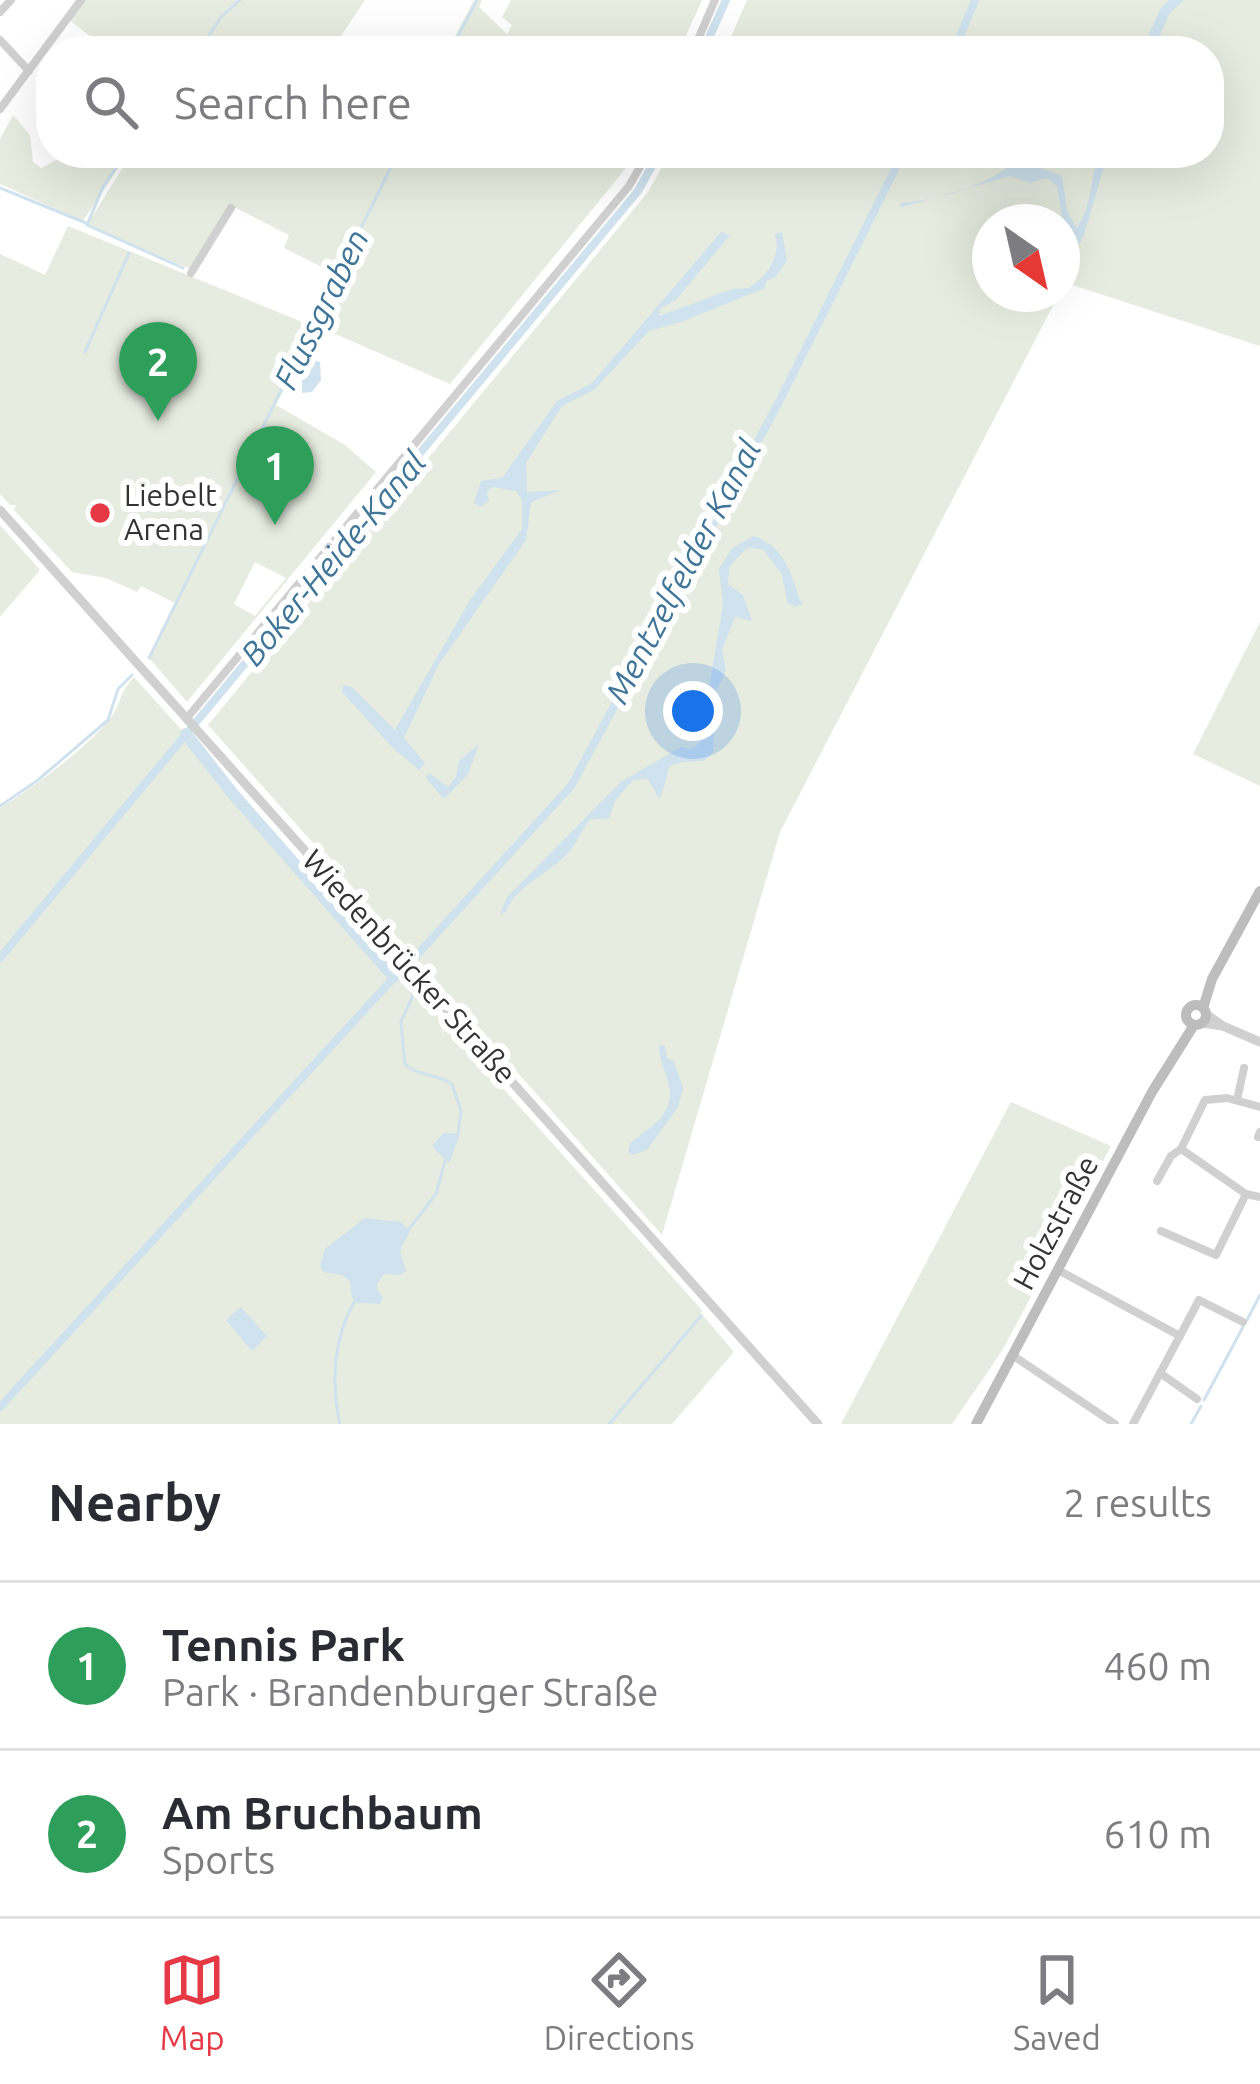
<!DOCTYPE html>
<meta charset="utf-8">
<style>
body{margin:0;font-family:Ubuntu,sans-serif;background:#f7f7f7;color:#2b2b33}
.compass{position:absolute;left:972px;top:204px;width:108px;height:108px;border-radius:50%;background:#fff;box-shadow:0 12px 48px #0002;rotate:146deg}
.you{position:absolute;left:693px;top:711px;width:42px;height:42px;margin:-30px;border:9px solid #fff;border-radius:50%;background:#1a73e8;box-shadow:0 0 0 18px #1a73e833}
.badge{display:grid;place-items:center;width:78px;height:78px;border-radius:50%;background:#e63946;color:#fff;font-size:39px;font-weight:700}
.pin{position:absolute;translate:-50% -99px;filter:drop-shadow(0 3px 6px #0008)}
.pin::after{content:'';position:absolute;top:63px;width:42px;height:36px;background:inherit;clip-path:polygon(0 0,100% 0,50% 100%)}
.list{margin:0;padding:0;list-style:none}
h2{display:flex;justify-content:space-between;align-items:center;height:156px;margin:0;padding:0 48px;font-size:51px}
h2 small{font-size:39px;font-weight:400;color:#7c7c81}
.list li{display:grid;grid-template-columns:78px 1fr auto;gap:36px;align-items:center;box-sizing:border-box;height:168px;padding:0 48px;border-top:3px solid #e1e1e2}
.list b{display:block;font-size:45px;white-space:nowrap}
.list p{margin:0;font-size:39px;white-space:nowrap;color:#7c7c81}
.list em{font-size:39px;font-style:normal;color:#7c7c81}
.icon{flex:none;width:66px;height:66px;fill:none;stroke:currentColor;stroke-width:2;stroke-linecap:round;stroke-linejoin:round}
.map{position:relative;flex:none;width:1260px;height:1424px;overflow:hidden}
.search{position:absolute;background:#fff;box-shadow:0 12px 48px #0002;left:36px;right:36px;top:36px;height:132px;display:flex;align-items:center;gap:30px;box-sizing:border-box;padding:0 42px;border-radius:48px;color:#7c7c81;font-size:45px}
.sheet{height:492px;background:#fff}
nav{display:flex;justify-content:space-around;align-items:center;box-sizing:border-box;height:168px;border-top:3px solid #e1e1e2;background:#fff;font-size:33px;color:#7c7c81}
nav a{display:grid;justify-items:center;gap:6px}
nav .on{color:#e63946}
.map>svg:first-child{display:block}
.green{fill:#e6ecdf;fill-rule:evenodd}
.water{fill:#cfe2ee}
.lines{fill:none;stroke-linecap:round;stroke-linejoin:round}
.stream{stroke:#cfe2ee;stroke-width:3}
.canal{stroke:#cfe2ee;stroke-width:8}
.river{stroke:#cfe2ee;stroke-width:12}
.minor{stroke:#d0d0d0;stroke-width:8}
.tertiary{stroke:#d0d0d0;stroke-width:9}
.secondary{stroke:#bdbdbd;stroke-width:10}
.poi-dot{fill:#e63946;stroke:#fff;stroke-width:4.5}
.labels{text-anchor:middle;stroke-width:12;stroke-linejoin:round;paint-order:stroke}
.poi-label{font-size:30px;fill:#333;stroke:#fff;text-anchor:start}
.street-label{font-size:30px;fill:#333;stroke:#fff}
.water-label{font-size:33px;font-style:italic;fill:#3f7597;stroke:#fff}
</style>
<div class="map">
<svg width="1260" height="1424" viewBox="0 0 1260 1424">
<rect width="100%" height="100%" fill="#fff"/>
<g class="green">
<polygon points="85,0 365,0 331,51 110,51 69,20"/>
<polygon points="474,0 482,0 479,7 507,34 512,25 502,17 511,0 702,0 679,51 447,51"/>
<polygon points="747,0 1260,0 1260,346 1066,283 1062,289 1062,222 990,222 990,294 1059,294 780,832 662,1235 208,725 648,192 670,153 1209,153 1209,51 725,51"/>
<polygon points="13,115 30,135 33,162 41,168 58,159 97,165 115,153 128,153 83,221 0,184 0,139"/>
<path d="M 132,153 L 633,153 L 626,168 L 450,384 L 317,326 L 276,405 L 345,445 L 376,472 L 187,702 L 149,658 L 177,604 L 141,586 L 137,592 L 106,578 L 72,572 L 14,510 L 16,505 L 10,505 L 0,494 L 0,254 L 45,275 L 68,226 L 307,324 L 334,273 L 284,248 L 289,235 L 230,205 L 190,269 L 87,225 ZM 255,562 L 286,578 L 255,616 L 234,604 Z"/>
<polygon points="0,525 40,570 0,617"/>
<polygon points="1260,622 1260,786 1193,754"/>
<path d="M 134,677 L 702,1310 L 701,1313 L 734,1352 L 672,1424 L 0,1424 L 0,808 C 30,790 91,745 111,717 C 122,702 119,692 134,677 Z"/>
<polygon points="1011,1102 1111,1146 1002,1351 952,1424 841,1424"/>
</g>
<g class="water">
<polygon points="1169,0 1184,0 1170,13 1153,51 1141,51 1161,8"/>
<path d="M 1022,153 L 1028,153 L 1031,164 L 1062,176 L 1067,210 L 1076,228 C 1091,211 1091,176 1099,153 L 1108,153 L 1084,235 L 1070,262 L 1076,238 L 1062,216 L 1057,186 L 1047,178 L 1030,183 L 1010,176 L 902,207 L 900,203 C 939,200 998,184 1022,153 Z"/>
<path d="M 721,232 L 730,235 L 676,300 L 660,309 L 659,316 L 732,289 L 749,288 C 767,276 782,256 775,234 L 782,232 L 787,261 L 775,277 L 766,281 L 765,288 L 681,322 L 649,331 L 594,390 L 562,406 L 526,463 L 527,492 L 561,490 L 531,502 L 526,540 L 439,664 L 404,738 L 425,763 L 419,770 L 392,747 L 342,692 L 343,685 L 352,687 L 395,730 L 470,600 L 522,529 L 522,500 L 516,491 L 492,487 L 487,493 L 489,500 L 481,507 L 474,503 L 481,481 L 502,478 L 557,401 L 592,383 Z"/>
<polygon points="311,359 320,362 321,380 312,392 302,393 302,376"/>
<path d="M 754,536 C 788,548 790,576 802,604 L 795,607 L 787,602 L 782,574 L 762,549 L 747,548 L 729,567 L 728,584 L 743,595 L 752,621 L 735,617 L 722,650 L 726,671 L 716,691 L 713,752 L 704,761 C 654,763 676,765 659,799 L 648,779 L 633,780 L 615,801 L 609,818 L 589,820 C 582,830 576,845 568,853 C 551,872 512,889 506,912 L 500,914 L 507,897 L 622,781 L 681,747 L 692,749 L 700,742 L 723,605 L 719,569 L 732,548 Z"/>
<polygon points="479,744 468,774 444,799 426,778 429,773 448,787 456,777 459,761"/>
<path d="M 659,1045 L 665,1046 L 667,1058 L 674,1061 L 683,1088 L 678,1107 L 647,1150 L 632,1155 L 628,1151 L 630,1144 C 641,1133 659,1124 666,1110 C 678,1089 659,1068 659,1045 Z"/>
<polygon points="444,1133 460,1134 449,1163 432,1146"/>
<polygon points="365,1218 401,1222 410,1231 400,1251 406,1271 400,1275 384,1274 376,1286 383,1298 380,1304 357,1303 352,1298 350,1281 342,1275 323,1272 320,1266 325,1249"/>
<polygon points="241,1307 267,1336 252,1351 226,1320"/>
</g>
<g class="lines">
<g class="stream">
<polyline points="199,51 221,17 240,0"/>
<polyline points="450,51 477,0"/>
<polyline points="126,153 103,187 87,225 183,268"/>
<polyline points="0,188 86,223"/>
<polyline points="85,352 129,253"/>
<polyline points="149,658 398,153"/>
<polyline points="0,806 38,780 108,720 118,689 132,675"/>
<path d="M 411,986 L 415,991 L 401,1022 L 405,1064 C 418,1077 437,1073 452,1084 L 461,1111 L 458,1133"/>
<polyline points="409,1229 436,1194 445,1161"/>
<polyline points="1247,1320 1260,1295"/>
<polyline points="1204,1400 1243,1327"/>
<path d="M 340,1424 C 331,1383 333,1338 355,1301"/>
<polyline points="609,1424 701,1316"/>
<polyline points="1191,1424 1201,1406"/>
</g>
<g class="canal">
<polyline points="703,51 726,0"/>
<polyline points="954,51 975,0"/>
<polyline points="416,956 571,786 779,402 903,153"/>
<polyline points="0,958 638,191 659,153"/>
<polyline points="0,1407 399,972"/>
</g>
<polyline class="river" points="186,734 233,794 394,977"/>
<g class="minor">
<polyline points="0,12 11,0"/>
<polyline points="0,40 29,71"/>
<polyline points="693,51 715,0"/>
<polyline points="0,109 81,0"/>
<polyline points="191,273 231,208"/>
<polyline points="187,718 629,186 648,153"/>
<polyline points="1237,1100 1244,1068"/>
<polyline points="1258,1137 1260,1132"/>
<polyline points="1181,1149 1246,1194 1260,1197"/>
<polyline points="1157,1181 1171,1156 1181,1149 1205,1100 1227,1098 1260,1107"/>
<polyline points="1161,1231 1216,1255 1246,1194"/>
<polyline points="1058,1270 1180,1336"/>
<polyline points="1012,1355 1115,1424"/>
<polyline points="1160,1373 1197,1399"/>
<polyline points="1133,1424 1199,1300 1243,1322"/>
</g>
<g class="tertiary">
<polyline points="0,510 818,1424"/>
<polyline points="1206,1014 1223,1026 1260,1042"/>
<polyline points="1202,1023 1223,1026"/>
</g>
<g class="secondary">
<circle cx="1196" cy="1015" r="10"/>
<polyline points="1203,1008 1212,979 1260,891"/>
<polyline points="976,1424 1152,1092 1194,1025"/>
</g>
</g>
<circle class="poi-dot" cx="100" cy="513" r="12"/>
<g class="labels">
<g class="poi-label">
<text x="124" y="506">Liebelt<tspan x="124" dy="34">Arena</tspan></text>
</g>
<g class="street-label">
<text transform="translate(409 967) rotate(48)" y="10">Wiedenbrücker Straße</text>
<text transform="translate(1056 1223) rotate(-62)" y="10">Holzstraße</text>
</g>
<g class="water-label">
<text transform="translate(321 309) rotate(-64)" y="12">Flussgraben</text>
<text transform="translate(333 558) rotate(-50)" y="12">Boker-Heide-Kanal</text>
<text transform="translate(683 571) rotate(-62)" y="12">Mentzelfelder Kanal</text>
</g>
</g>
</svg>
<svg class="compass" viewBox="-18 -18 36 36"><path d="M0-13l5 13h-10z" fill="#e53935"/><path d="M0 13l5-13h-10z" fill="#7c7c81"/></svg>
<div class="you"></div>
<div class="pin badge" style="left:275px;top:525px;background:#2e9e5b">1</div>
<div class="pin badge" style="left:158px;top:421px;background:#2e9e5b">2</div>
<div class="search"><svg class="icon" aria-label="search" viewBox="0 0 24 24"><circle cx="10" cy="10" r="6"/><path d="M15 15l6 6"/></svg>Search here</div>
</div>
<section class="sheet">
<h2>Nearby<small>2 results</small></h2>
<ul class="list">
<li><span class="badge" style="background:#2e9e5b">1</span><div><b>Tennis Park</b><p>Park · Brandenburger Straße</p></div><em>460 m</em></li>
<li><span class="badge" style="background:#2e9e5b">2</span><div><b>Am Bruchbaum</b><p>Sports</p></div><em>610 m</em></li>
</ul>
</section>
<nav>
<a class="on"><svg class="icon" aria-label="map" viewBox="0 0 24 24"><path d="M3 6l6-2 6 2 6-2v14l-6 2-6-2-6 2zM9 4v14M15 6v14"/></svg>Map</a>
<a><svg class="icon" aria-label="directions" viewBox="0 0 24 24"><path d="M12 3l9 9-9 9-9-9zM9 14v-3h6M13 9l2 2-2 2"/></svg>Directions</a>
<a><svg class="icon" aria-label="saved" viewBox="0 0 24 24"><path d="M7 4h10v16l-5-4-5 4z"/></svg>Saved</a>
</nav>
